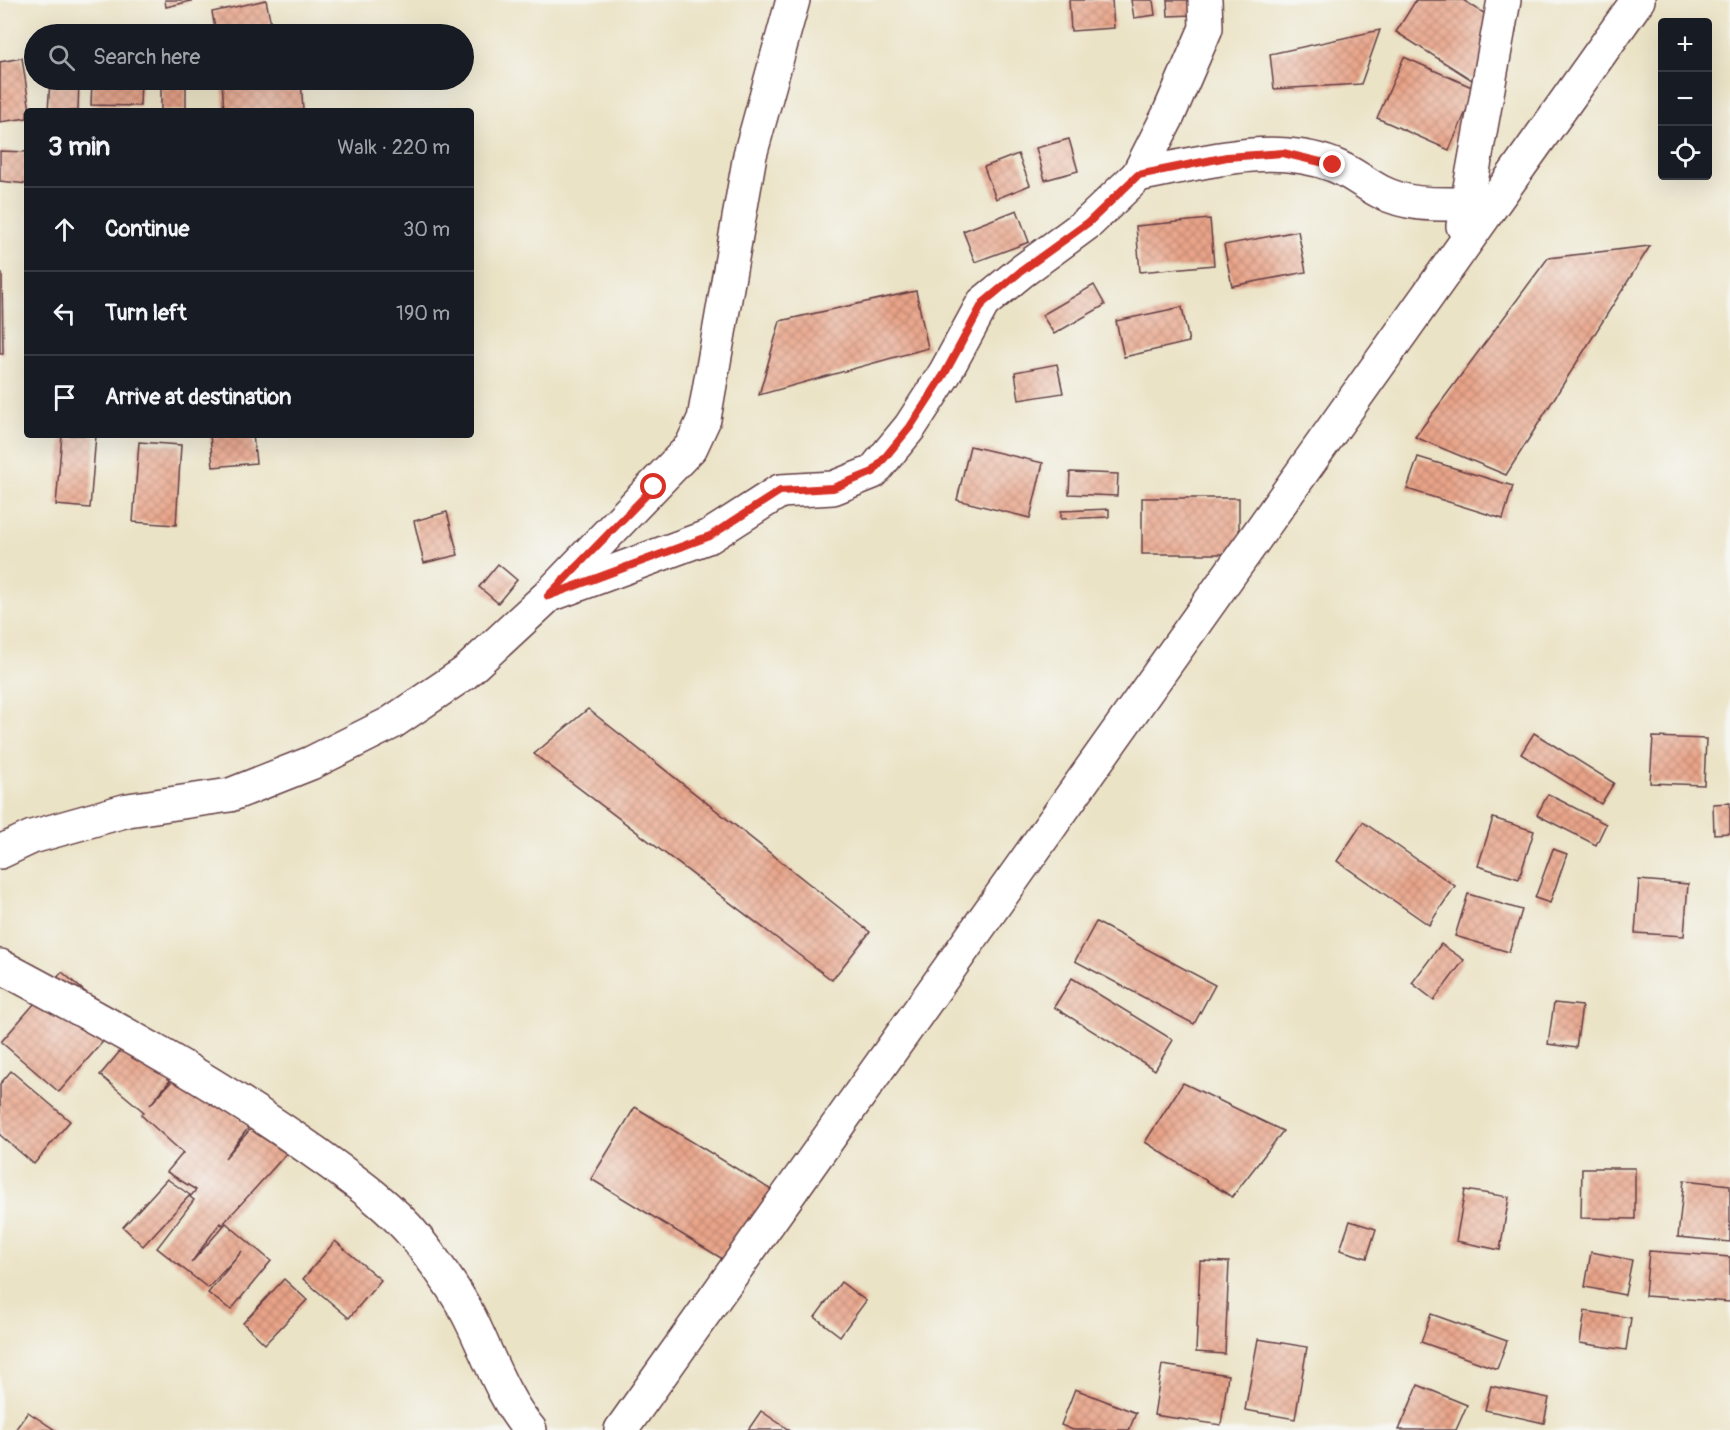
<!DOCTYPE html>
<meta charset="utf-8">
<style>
body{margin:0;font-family:Pangolin,sans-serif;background:#20242c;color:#f1f3f6}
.controls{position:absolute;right:18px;top:18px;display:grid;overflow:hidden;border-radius:6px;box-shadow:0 6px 24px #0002}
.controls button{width:54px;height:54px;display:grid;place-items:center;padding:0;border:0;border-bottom:2px solid #363941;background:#171b24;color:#f1f3f6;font:30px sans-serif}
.stop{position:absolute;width:18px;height:18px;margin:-14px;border:4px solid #d93025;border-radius:50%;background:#fff}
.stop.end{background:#d93025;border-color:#fff;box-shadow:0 2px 6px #0008}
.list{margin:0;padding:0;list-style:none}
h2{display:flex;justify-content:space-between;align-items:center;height:78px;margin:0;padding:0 24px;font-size:26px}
h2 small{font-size:20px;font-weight:400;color:#9ea1a6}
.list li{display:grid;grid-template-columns:39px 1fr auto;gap:18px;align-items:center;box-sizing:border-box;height:84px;padding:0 24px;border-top:2px solid #363941}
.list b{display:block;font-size:22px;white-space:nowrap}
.list em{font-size:20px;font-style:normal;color:#9ea1a6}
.icon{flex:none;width:33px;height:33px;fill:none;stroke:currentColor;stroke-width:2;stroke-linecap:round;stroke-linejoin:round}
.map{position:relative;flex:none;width:1730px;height:1430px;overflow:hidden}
.search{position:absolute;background:#171b24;box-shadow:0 6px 24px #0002;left:24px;top:24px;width:450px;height:66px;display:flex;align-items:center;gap:15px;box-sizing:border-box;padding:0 21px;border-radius:33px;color:#9ea1a6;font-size:22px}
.panel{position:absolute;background:#171b24;box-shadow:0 6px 24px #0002;left:24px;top:108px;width:450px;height:330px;border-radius:6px}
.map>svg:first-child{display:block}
.building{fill:url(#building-cross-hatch)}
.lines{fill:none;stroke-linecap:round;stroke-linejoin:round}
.street-casing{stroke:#623c42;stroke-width:36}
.secondary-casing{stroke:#623c42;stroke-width:36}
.street{stroke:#fff;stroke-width:33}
.secondary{stroke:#fff;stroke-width:33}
.route{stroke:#d93025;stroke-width:8}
</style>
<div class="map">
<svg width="1730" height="1430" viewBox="0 0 1730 1430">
<defs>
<pattern id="building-cross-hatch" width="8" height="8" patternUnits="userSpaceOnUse" patternTransform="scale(1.5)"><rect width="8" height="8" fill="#e9a489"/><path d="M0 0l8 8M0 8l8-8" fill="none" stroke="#bf8570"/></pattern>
</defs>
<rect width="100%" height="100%" fill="#f6f6f2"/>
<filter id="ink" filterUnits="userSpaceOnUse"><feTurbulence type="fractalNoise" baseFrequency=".0167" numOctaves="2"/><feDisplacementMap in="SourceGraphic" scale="12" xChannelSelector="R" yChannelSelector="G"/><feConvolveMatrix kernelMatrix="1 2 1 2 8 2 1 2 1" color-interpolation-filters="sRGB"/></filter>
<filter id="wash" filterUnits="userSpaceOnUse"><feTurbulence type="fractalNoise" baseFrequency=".008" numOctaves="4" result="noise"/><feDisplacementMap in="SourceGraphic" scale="24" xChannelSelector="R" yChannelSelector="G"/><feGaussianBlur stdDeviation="1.35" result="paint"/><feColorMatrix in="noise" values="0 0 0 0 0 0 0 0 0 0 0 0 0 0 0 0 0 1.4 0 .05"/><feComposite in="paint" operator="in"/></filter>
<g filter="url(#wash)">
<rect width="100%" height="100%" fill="#ebe3c6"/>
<g id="blocks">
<g class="building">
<polygon points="165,0 190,0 191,1 166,7"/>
<polygon points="266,0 273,34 216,34 212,12"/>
<polygon points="1069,0 1112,0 1114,28 1071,31"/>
<polygon points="1131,0 1153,0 1155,15 1134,18"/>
<polygon points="1167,0 1192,0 1193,15 1168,16"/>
<polygon points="1416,0 1463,0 1508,28 1475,82 1396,32"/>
<polygon points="1380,30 1361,84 1274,89 1270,54"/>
<polygon points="1404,57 1476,89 1449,150 1377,118"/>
<polygon points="22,58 30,111 27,111 27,118 0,122 0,62"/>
<polygon points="50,80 79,80 78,111 48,111"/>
<polygon points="92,80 141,80 140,106 91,105"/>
<polygon points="222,80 301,80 303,110 224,111"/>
<rect x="161" y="81" width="25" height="30"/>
<polygon points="1069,139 1078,171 1045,180 1036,148"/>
<polygon points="0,151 27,152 27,184 0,181"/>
<polygon points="1018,154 1030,185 996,199 984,167"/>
<polygon points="1017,210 1029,242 975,262 963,231"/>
<polygon points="1210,219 1214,265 1140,272 1136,226"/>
<polygon points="1298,231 1306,272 1232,286 1224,245"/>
<polygon points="1650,246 1506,475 1415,437 1548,258"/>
<polygon points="0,273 2,273 3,354 0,354"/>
<polygon points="1094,285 1105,305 1054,334 1042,315"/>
<polygon points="916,291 928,348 759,395 780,321"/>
<polygon points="1182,307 1189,342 1124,357 1116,321"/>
<polygon points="1057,364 1063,393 1019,400 1015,372"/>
<polygon points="62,435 96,435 90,508 56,505"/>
<polygon points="210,435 253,435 256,463 213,467"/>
<polygon points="139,442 181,445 176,525 133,522"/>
<polygon points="970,446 1043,463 1030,518 957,500"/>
<polygon points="1418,457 1513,486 1503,519 1407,489"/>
<polygon points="1070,472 1118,474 1117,496 1069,494"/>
<rect x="1142" y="498" width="97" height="56"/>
<polygon points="1109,509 1109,517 1061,519 1061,511"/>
<polygon points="447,512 458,555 424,563 414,521"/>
<polygon points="498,564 517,580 498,603 479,587"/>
<polygon points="588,709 870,932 832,980 534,754"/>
<polygon points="1534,733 1614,783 1601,804 1521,754"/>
<polygon points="1653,737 1706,739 1704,785 1650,783"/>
<polygon points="1548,794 1606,824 1596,845 1537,815"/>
<polygon points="1730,803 1730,833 1714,834 1713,804"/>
<polygon points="1493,818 1534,831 1519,879 1478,866"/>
<polygon points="1363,822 1455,886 1429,925 1337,861"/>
<polygon points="1553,849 1567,854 1550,903 1535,898"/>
<polygon points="1639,880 1688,884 1684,936 1635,933"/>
<polygon points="1468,894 1522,910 1509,952 1455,936"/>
<polygon points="1096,922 1215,985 1194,1024 1075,961"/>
<polygon points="1441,944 1464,960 1434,1000 1412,983"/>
<polygon points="62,972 120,1022 59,1092 1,1042"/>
<polygon points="1072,978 1173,1040 1155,1070 1054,1007"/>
<polygon points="1554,1003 1582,1006 1576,1048 1548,1044"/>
<polygon points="137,1031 181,1067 150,1105 184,1068 249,1127 225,1158 255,1124 287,1153 222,1225 220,1223 191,1263 226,1223 271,1261 231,1310 208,1293 242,1251 208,1288 157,1248 194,1200 190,1197 196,1190 167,1172 183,1153 141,1115 144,1112 100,1075"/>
<polygon points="11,1071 70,1121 34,1164 0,1135 0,1084"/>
<polygon points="1183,1083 1283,1131 1232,1197 1145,1142"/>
<polygon points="635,1107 778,1194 734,1266 591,1179"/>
<polygon points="1582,1168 1635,1168 1635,1219 1581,1218"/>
<polygon points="167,1179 190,1195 143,1246 123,1227"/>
<polygon points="1684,1180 1730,1185 1730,1242 1678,1237"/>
<polygon points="1465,1190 1509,1197 1500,1250 1456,1241"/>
<polygon points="1350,1221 1376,1229 1367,1258 1340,1250"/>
<polygon points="335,1241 381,1280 349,1318 303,1279"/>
<polygon points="1649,1251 1730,1257 1730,1302 1645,1296"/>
<polygon points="1591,1252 1632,1260 1625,1295 1585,1287"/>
<polygon points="1200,1261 1229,1262 1225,1354 1196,1352"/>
<polygon points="284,1279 307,1300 265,1344 243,1323"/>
<polygon points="841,1282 866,1301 840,1336 815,1317"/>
<polygon points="1585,1311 1631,1318 1626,1350 1580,1343"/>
<polygon points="1431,1314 1507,1341 1497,1369 1421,1342"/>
<polygon points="1258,1339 1307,1347 1295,1419 1245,1410"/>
<polygon points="1162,1365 1228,1375 1221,1425 1154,1415"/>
<polygon points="1418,1385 1467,1405 1456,1430 1399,1430"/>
<polygon points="1491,1386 1549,1398 1544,1423 1485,1410"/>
<polygon points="1075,1389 1136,1413 1129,1430 1073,1430 1061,1425"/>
<polygon points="761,1411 789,1430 748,1430"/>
<polygon points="28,1412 55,1430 15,1430"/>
</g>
</g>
</g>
<g filter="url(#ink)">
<use href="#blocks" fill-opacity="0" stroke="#623c42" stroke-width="1.5"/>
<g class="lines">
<g class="street-casing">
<g id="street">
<path d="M 1138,175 C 1201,163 1271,141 1333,165 C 1350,171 1365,184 1381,192 C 1409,206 1437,204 1467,204"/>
<polyline points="1463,226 1504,0"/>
<polyline points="555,593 710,536 780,491 833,488 873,472 910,427 945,373 983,303 1021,272 1089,222 1138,175 1168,116 1206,28 1205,0"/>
<polyline points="0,852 32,837 128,810 230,795 311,763 391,723 465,673 548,596 691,447 704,419 750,155 793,0"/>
<path d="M 0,966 C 107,1023 214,1081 313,1151 C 349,1177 389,1204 417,1239 C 436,1263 456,1290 470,1318 C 489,1356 502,1397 530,1430"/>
</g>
</g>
<g class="secondary-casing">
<polyline id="secondary" points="621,1430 1638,0"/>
</g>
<use href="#street" class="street"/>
<use href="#secondary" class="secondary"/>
</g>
</g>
<g class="lines" filter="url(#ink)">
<polyline class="route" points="654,487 548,596 710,536 780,491 833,488 873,472 910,427 945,373 983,303 1020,272 1089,222 1138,175 1227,157 1283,153 1333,165"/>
</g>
</svg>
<div class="controls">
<button>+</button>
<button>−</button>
<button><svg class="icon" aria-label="locate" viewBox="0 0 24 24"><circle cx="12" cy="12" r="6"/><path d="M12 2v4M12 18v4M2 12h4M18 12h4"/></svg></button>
</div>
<div class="stop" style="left:654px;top:487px"></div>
<div class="stop end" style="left:1333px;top:165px"></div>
<div class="search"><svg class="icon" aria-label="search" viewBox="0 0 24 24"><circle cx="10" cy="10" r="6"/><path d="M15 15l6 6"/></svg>Search here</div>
<section class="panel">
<h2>3 min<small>Walk · 220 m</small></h2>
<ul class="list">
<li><svg class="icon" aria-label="ahead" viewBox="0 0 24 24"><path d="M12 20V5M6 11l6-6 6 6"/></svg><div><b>Continue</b></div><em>30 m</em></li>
<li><svg class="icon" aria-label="left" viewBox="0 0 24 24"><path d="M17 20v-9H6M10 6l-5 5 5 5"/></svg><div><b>Turn left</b></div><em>190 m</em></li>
<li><svg class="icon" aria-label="arrive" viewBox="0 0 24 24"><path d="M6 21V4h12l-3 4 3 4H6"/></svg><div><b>Arrive at destination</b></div></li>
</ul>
</section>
</div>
